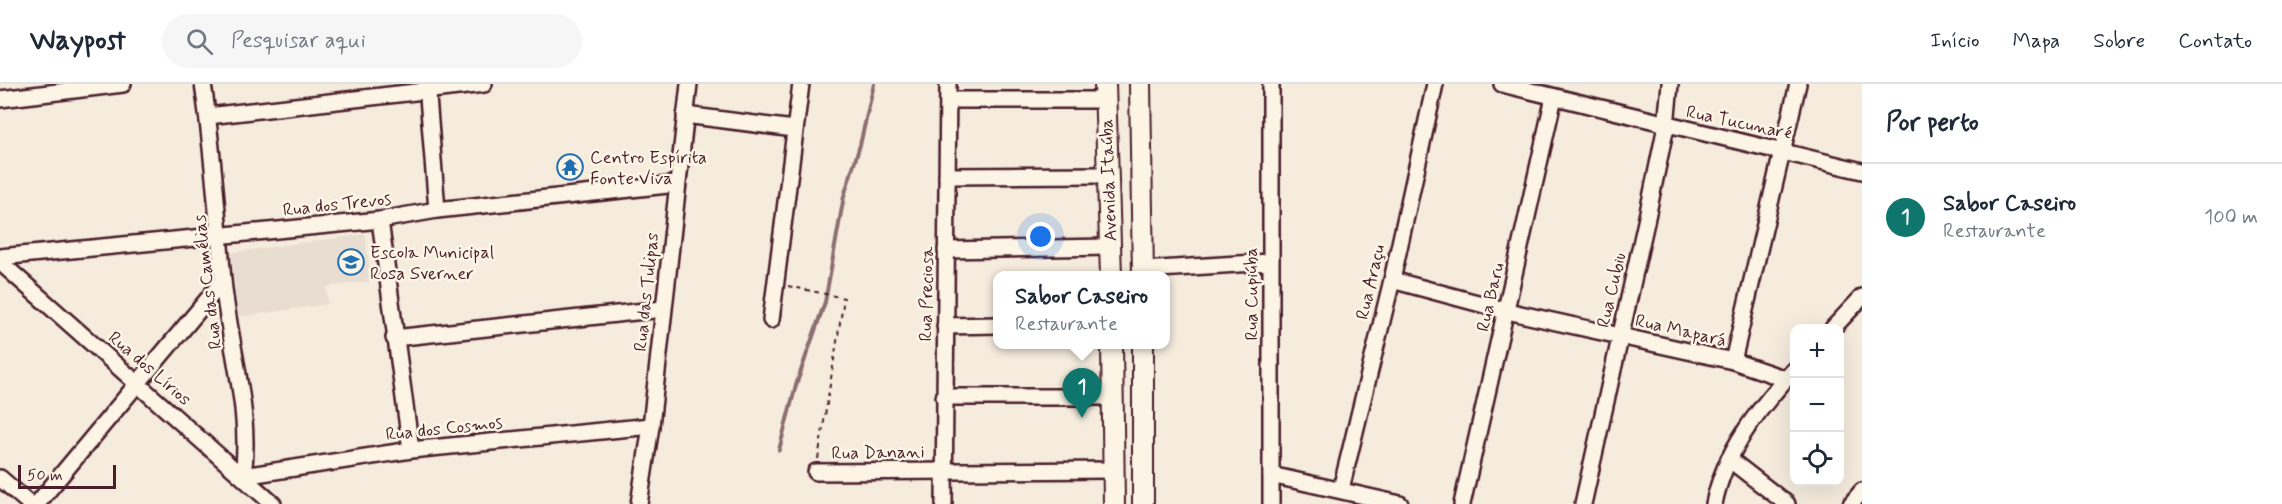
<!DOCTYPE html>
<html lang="pt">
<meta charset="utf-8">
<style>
body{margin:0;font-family:Mynerve,sans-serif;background:#f6f6f7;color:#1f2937}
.controls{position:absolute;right:18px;bottom:18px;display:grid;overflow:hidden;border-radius:12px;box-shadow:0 6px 24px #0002}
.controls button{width:54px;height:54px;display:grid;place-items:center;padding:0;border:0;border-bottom:2px solid #e0e1e3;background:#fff;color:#1f2937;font:30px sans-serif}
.scale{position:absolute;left:18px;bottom:15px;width:98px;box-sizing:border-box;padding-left:6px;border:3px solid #4a1f2b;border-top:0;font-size:16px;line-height:21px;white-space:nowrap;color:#4a1f2b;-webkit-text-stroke:4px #fcf5e5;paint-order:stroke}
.you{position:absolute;left:1041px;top:153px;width:21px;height:21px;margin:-15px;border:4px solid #fff;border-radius:50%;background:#1a73e8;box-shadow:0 0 0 9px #1a73e833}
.badge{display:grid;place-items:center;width:39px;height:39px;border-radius:50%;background:#0f766e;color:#fff;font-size:20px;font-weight:700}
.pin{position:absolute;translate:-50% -50px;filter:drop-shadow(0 2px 3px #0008)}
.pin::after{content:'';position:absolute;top:32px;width:21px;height:18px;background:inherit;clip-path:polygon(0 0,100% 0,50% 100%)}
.popup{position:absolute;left:993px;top:187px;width:177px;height:78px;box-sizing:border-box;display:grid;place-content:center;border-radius:12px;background:#fff;filter:drop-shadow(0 2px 4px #0005);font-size:20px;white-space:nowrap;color:#747a83}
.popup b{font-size:22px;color:#1f2937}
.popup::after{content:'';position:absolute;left:50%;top:100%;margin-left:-12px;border:12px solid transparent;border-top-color:#fff}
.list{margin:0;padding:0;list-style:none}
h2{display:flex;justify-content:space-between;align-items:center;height:78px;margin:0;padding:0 24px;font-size:26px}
h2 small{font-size:20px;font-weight:400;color:#747a83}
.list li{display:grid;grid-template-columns:39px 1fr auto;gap:18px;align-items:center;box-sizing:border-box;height:108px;padding:0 24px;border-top:2px solid #e0e1e3}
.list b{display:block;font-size:22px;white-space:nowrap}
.list p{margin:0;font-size:20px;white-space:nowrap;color:#747a83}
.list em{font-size:20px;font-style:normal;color:#747a83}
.icon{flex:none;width:33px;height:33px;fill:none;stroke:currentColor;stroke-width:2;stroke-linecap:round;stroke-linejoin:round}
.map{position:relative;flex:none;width:1862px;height:420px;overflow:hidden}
header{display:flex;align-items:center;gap:36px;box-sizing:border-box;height:84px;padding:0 30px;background:#fff;border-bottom:2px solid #e0e1e3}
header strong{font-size:28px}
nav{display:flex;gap:33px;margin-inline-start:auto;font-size:21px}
.search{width:420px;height:54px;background:#f6f6f7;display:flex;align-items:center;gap:15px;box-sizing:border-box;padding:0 21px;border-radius:33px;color:#747a83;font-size:22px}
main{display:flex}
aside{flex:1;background:#fff}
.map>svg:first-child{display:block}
.built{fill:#e8ddd0}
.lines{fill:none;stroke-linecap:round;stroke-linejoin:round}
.stream{stroke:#8c6e70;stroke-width:4}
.street-casing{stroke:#4a1f2b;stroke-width:20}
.secondary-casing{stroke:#4a1f2b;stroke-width:24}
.path{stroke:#4a1f2b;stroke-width:2;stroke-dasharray:4.5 4.5;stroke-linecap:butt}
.street{stroke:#fcf5e5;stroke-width:15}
.secondary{stroke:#fcf5e5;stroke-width:20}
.labels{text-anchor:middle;stroke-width:5;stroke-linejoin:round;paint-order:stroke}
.street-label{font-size:18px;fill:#4a1f2b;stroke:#fcf5e5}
.poi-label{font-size:18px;fill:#4a1f2b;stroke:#fcf5e5;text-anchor:start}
</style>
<header>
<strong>Waypost</strong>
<div class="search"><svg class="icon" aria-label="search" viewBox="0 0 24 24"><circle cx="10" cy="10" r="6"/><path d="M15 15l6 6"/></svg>Pesquisar aqui</div>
<nav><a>Início</a><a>Mapa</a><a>Sobre</a><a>Contato</a></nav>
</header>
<main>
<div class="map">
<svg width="1862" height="420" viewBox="0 0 1862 420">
<rect width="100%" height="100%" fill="#f5ecde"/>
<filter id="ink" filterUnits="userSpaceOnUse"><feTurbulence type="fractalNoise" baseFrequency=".0167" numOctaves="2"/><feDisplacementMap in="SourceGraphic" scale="12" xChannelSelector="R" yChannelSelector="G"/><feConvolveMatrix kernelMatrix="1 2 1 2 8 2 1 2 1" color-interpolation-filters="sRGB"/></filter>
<g filter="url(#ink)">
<polygon class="built" points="365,150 371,197 326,203 328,220 239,233 230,169"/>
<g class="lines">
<polyline class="stream" points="779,366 796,301 825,218 844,112 860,61 874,0"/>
<g class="street-casing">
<g id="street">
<path d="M 203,0 C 213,65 217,131 223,196 C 229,261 252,326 243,392 L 411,366 L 651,342"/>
<polyline points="427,0 437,126"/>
<polyline points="1502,0 1862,87"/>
<polyline points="0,15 123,0"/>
<polyline points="948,16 1105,16"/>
<polyline points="685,31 794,45"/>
<polyline points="208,32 484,0"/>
<polyline points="947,92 1106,91"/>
<polyline points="380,136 411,366"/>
<polyline points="946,166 1110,163"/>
<polyline points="0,173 380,136 437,126 677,100"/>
<polyline points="0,178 273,420"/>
<polyline points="1143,186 1270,178"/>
<polyline points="1392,196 1507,227 1733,277 1786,295"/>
<polyline points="771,236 801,0"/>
<polyline points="945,242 998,241"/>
<polyline points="1833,244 1862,213"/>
<polyline points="394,254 663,225"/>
<polyline points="1733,277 1798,0"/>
<polyline points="944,313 1113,313"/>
<polyline points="1729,375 1787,420"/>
<polyline points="816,388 1114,386"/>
<polyline points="1271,391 1400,420"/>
<polyline points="0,394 30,420"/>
<polyline points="1341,405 1392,196 1435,0"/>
<polyline points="37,420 223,197"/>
<polyline points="639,420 651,342 689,0"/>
<polyline points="944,420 948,0"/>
<polyline points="1271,420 1271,0"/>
<polyline points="1462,420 1554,13"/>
<polyline points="1583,420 1646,138 1666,42 1670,0"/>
<path d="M 1714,420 C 1724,368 1759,324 1794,286"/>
<polyline points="1851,420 1862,407"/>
</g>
</g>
<g class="secondary-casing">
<g id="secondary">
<polyline points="1105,0 1111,192"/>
<polyline points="1140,0 1143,192"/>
<polyline points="1112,260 1114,420"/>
<polyline points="1143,260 1143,420"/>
</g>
</g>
<polyline class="path" points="788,202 844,214 818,375"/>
<use href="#street" class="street"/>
<use href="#secondary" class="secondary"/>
</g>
</g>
<defs>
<g id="temple-ring" transform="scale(1.35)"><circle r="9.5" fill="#fcf5e5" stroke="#1f6fb2" stroke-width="1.5"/><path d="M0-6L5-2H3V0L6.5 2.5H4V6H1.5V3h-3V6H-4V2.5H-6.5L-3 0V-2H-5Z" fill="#1f6fb2"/></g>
<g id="school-ring" transform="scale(1.35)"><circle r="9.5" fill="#fcf5e5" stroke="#1f6fb2" stroke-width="1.5"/><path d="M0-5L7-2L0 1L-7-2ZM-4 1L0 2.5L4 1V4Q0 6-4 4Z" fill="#1f6fb2"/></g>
</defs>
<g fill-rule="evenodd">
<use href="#temple-ring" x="570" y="83"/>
<use href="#school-ring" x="351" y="178"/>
</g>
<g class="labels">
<g class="street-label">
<text transform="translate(1739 38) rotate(12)" y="6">Rua Tucunaré</text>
<text transform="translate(1108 96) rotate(-92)" y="6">Avenida Itaúba</text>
<text transform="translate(337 120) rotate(-6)" y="6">Rua dos Trevos</text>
<text transform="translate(207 198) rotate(-97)" y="6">Rua das Camélias</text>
<text transform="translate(1370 198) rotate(-77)" y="6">Rua Araçu</text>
<text transform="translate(1611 206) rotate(-77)" y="6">Rua Cubiu</text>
<text transform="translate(646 208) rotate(-84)" y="6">Rua das Tulipas</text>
<text transform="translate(926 210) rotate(-89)" y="6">Rua Preciosa</text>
<text transform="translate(1251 210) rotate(-90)" y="6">Rua Cupiúba</text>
<text transform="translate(1490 213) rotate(-77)" y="6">Rua Baru</text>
<text transform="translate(1681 246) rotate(13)" y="6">Rua Mapará</text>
<text transform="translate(150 284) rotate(41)" y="6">Rua dos Lírios</text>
<text transform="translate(444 344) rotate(-6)" y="6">Rua dos Cosmos</text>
<text transform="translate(878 368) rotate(-1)" y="6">Rua Danani</text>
</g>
<g class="poi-label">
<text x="590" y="79">Centro Espírita<tspan x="590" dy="21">Fonte Viva</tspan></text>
<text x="370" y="174">Escola Municipal<tspan x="370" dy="21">Rosa Sverner</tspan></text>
</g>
</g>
</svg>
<div class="controls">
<button>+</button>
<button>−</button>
<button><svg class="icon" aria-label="locate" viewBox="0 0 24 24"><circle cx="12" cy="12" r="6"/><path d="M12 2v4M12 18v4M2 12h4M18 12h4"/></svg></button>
</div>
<div class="scale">50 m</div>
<div class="you"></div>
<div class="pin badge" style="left:1082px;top:334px">1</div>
<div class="popup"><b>Sabor Caseiro</b>Restaurante</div>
</div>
<aside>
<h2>Por perto<small></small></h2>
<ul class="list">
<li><span class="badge">1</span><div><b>Sabor Caseiro</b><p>Restaurante</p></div><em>100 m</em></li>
</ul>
</aside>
</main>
